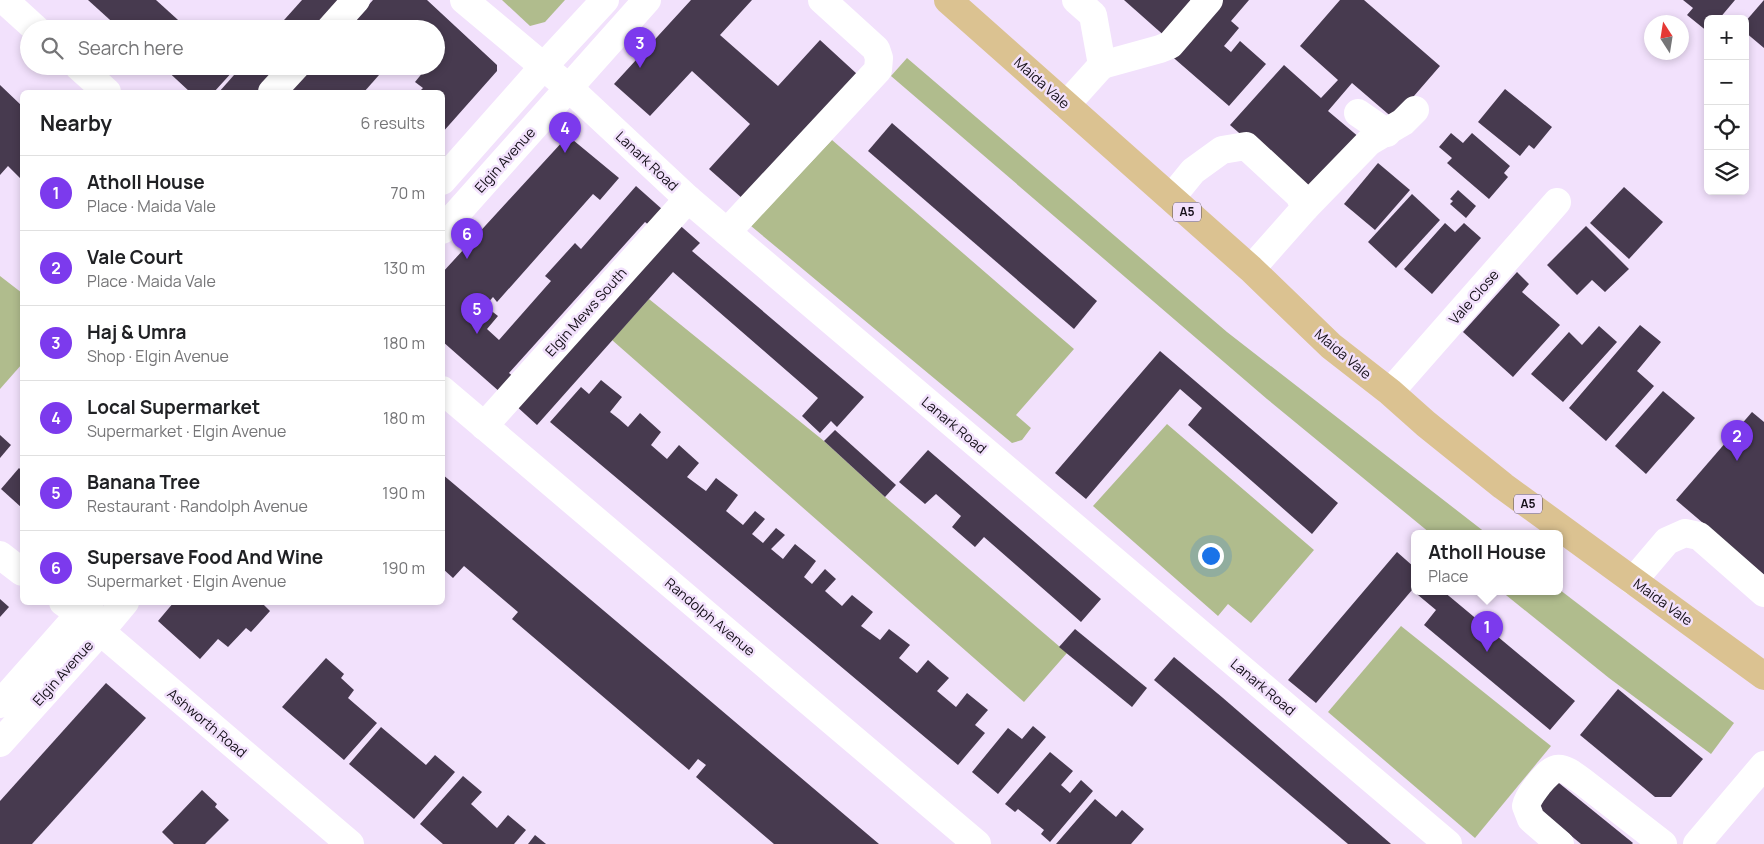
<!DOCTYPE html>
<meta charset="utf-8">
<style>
body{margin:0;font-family:Manrope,sans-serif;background:#f2f2f2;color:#202124}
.controls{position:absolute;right:15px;top:15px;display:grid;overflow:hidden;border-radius:8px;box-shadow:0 2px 8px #0003}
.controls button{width:45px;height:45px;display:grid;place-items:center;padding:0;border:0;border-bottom:1px solid #e0e0e0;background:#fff;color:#202124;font:25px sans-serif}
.compass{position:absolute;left:1644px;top:15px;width:45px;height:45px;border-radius:50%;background:#fff;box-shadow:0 2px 8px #0003;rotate:348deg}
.you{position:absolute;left:1210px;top:555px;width:18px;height:18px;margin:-12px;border:4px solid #fff;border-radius:50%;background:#1a73e8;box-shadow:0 0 0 8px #1a73e833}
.badge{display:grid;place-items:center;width:32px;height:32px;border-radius:50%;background:#7c3aed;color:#fff;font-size:16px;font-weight:700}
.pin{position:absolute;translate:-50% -41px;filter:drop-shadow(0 1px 2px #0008)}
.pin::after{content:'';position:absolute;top:26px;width:18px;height:15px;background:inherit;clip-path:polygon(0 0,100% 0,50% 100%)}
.popup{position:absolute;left:1411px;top:530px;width:152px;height:65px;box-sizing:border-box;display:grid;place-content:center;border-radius:8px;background:#fff;filter:drop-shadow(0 1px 4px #0005);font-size:16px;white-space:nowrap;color:#757577}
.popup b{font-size:19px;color:#202124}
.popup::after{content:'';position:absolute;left:50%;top:100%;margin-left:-10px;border:10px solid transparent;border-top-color:#fff}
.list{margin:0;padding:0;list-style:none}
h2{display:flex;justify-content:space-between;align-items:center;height:65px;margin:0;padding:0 20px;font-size:21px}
h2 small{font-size:16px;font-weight:400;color:#757577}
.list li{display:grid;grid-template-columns:32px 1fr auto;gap:15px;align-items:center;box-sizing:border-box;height:75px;padding:0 20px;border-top:1px solid #e0e0e0}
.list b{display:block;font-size:19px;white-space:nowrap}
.list p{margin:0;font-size:16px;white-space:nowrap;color:#757577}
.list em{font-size:16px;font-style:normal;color:#757577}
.icon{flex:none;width:28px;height:28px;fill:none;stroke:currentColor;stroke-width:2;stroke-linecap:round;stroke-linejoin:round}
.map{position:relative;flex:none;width:1764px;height:844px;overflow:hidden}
.search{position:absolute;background:#fff;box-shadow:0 2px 8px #0003;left:20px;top:20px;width:425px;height:55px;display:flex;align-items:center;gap:12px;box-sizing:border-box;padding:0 18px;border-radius:28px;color:#757577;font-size:19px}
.panel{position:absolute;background:#fff;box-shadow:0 2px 8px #0003;left:20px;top:90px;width:425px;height:515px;border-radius:8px}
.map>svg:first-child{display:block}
.green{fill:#b0bc8d}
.building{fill:#473a4f}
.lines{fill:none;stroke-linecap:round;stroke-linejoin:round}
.minor{stroke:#fff;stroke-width:28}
.major{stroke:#dbc291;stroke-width:28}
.labels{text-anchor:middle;stroke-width:5;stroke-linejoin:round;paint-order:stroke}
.shield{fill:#f2e1fc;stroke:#564d5c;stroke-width:1}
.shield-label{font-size:12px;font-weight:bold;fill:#130e17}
.street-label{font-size:14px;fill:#130e17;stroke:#f2e1fc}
</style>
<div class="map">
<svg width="1764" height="844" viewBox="0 0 1764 844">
<rect width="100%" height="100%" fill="#f2e1fc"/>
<g class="green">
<polygon points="502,0 565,0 545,22 530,26"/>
<polygon points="907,58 1227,332 1486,533 1430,533 1267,399 891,76"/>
<polygon points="832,140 1074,349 1016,415 1031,428 1022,440 1012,443 751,226"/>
<polygon points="0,276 22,293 22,364 0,389"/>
<polygon points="649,299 824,441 885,497 1067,653 1024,702 612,340"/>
<polygon points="1167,424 1314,550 1251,623 1228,604 1218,616 1093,506"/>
<polygon points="1560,590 1734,723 1711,754 1609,678 1501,591"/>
<polygon points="1401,626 1551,746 1475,838 1328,712"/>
</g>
<g class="building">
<polygon points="88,0 156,0 188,29 120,29"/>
<polygon points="302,0 342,0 316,29 276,29"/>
<polygon points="373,0 427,0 497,65 497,71 442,133 442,92 419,92 423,88 415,82 428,66 436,66 436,29 347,29"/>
<polygon points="691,0 752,0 720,35 778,86 820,40 857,74 743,199 709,169 750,124 692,71 650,116 614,84"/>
<polygon points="1124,0 1190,0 1196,6 1168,39"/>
<polygon points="1221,0 1249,0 1231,21 1239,28 1224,46 1231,52 1240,41 1266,64 1229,106 1168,53"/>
<polygon points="1340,0 1364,0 1440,66 1394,119 1352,83 1328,111 1360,138 1310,195 1230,125 1284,65 1321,98 1338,80 1300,46"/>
<polygon points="1683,0 1735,0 1719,19 1708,19 1708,32 1687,15 1693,8"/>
<polygon points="1764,0 1764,48 1745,32 1745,22"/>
<polygon points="162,66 230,66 234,70 214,92 208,90 206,92 190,92"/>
<polygon points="242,66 283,66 259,92 219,92"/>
<polygon points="314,66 387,66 364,92 290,92"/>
<polygon points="0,85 22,106 22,180 8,166 0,175"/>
<polygon points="1505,89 1552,127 1534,149 1529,145 1520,156 1478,122"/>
<polygon points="892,123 1097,301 1074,329 868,151"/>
<polygon points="1451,133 1463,143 1472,133 1510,166 1504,173 1508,177 1489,199 1447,163 1452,158 1439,147"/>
<polygon points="564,140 573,140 619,178 600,200 593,194 497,302 493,297 485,306 498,316 487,329 499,340 551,281 545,276 575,243 581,249 636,186 663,210 650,226 645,222 509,373 515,378 501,393 442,341 442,273"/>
<polygon points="1378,163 1410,190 1375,230 1344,204"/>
<polygon points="1624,187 1663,222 1629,259 1590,223"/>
<polygon points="1458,190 1476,206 1466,218 1450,204 1453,201 1450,199"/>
<polygon points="1412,194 1440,220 1396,268 1368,242"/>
<polygon points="675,221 700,243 692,251 864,397 837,427 831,421 820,433 802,416 818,398 673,272 537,425 514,404"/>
<polygon points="1445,223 1455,232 1464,223 1481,238 1432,294 1404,269"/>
<polygon points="1586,226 1629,269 1605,292 1592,280 1577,295 1547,265"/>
<polygon points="1517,272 1529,284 1522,292 1560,325 1513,377 1463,332"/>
<polygon points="1640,325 1661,342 1637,371 1654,386 1606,441 1569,408"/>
<polygon points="1599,326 1617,342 1563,402 1531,374 1569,332 1582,345"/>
<polygon points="1160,351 1338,503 1312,534 1188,425 1202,408 1180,389 1086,499 1055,473"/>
<polygon points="601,380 622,397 610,412 619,419 628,427 640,413 661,432 651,445 667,459 679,445 699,463 687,477 706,491 716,478 738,495 726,511 743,525 755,511 765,519 752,534 763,543 776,528 785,535 771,549 783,559 795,544 816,561 804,577 812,584 825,569 836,579 825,591 834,599 842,606 852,595 873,612 861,626 880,640 889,629 910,645 899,658 917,673 928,660 937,668 949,678 937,691 956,707 967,693 988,710 975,725 985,733 958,765 550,422 581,387 589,394"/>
<polygon points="1663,391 1695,418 1646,474 1615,446"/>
<polygon points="1752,412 1764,422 1764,575 1676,500"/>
<polygon points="835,430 896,485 885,497 824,441"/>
<polygon points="0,435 11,445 0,458"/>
<polygon points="928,450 1101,599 1081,622 984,537 975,547 952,527 961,516 936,494 925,504 899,482"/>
<polygon points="19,468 22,471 22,508 1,489"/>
<polygon points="442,474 668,665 879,844 774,844 696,777 706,765 698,759 689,770 512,619 518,612 464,566 453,578 442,568"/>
<polygon points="1397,552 1414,567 1414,591 1443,591 1575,701 1550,730 1424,625 1436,610 1412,590 1316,703 1288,680"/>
<polygon points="0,599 9,607 0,617"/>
<polygon points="174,602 261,602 270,611 251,632 246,628 228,647 218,639 200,659 158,621"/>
<polygon points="1075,629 1147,688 1132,707 1059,647"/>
<polygon points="1174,657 1223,698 1391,844 1348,844 1154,680"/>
<polygon points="326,658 344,674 341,678 354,690 348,698 377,723 344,760 282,707"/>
<polygon points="106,683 146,718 32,844 0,844 0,801"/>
<polygon points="1618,689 1703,759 1671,797 1655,797 1580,735"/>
<polygon points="1033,726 1046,737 998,794 972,772 1008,728 1022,739"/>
<polygon points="381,727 426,765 435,755 455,772 414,819 349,764"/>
<polygon points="1050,752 1073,771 1061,785 1070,793 1081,780 1093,791 1050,842 1041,834 1044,830 1018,809 1015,812 1005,804"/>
<polygon points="463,776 482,792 471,804 497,828 508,815 526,830 514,844 443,844 420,824"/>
<polygon points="1554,779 1633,843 1632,844 1581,844 1533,804"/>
<polygon points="202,790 217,804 215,807 229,820 205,844 174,844 162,832"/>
<polygon points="1095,799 1116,817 1122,810 1144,829 1131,844 1056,844"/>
<polygon points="535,835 546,844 528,844"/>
</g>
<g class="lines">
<g class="minor">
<polyline points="4,0 36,29"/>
<polyline points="464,0 569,88 688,199 1448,844"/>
<polyline points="330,29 356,0"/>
<polyline points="1102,65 1160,49 1170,45 1209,0"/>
<polyline points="78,66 107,92"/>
<polyline points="272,92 296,66"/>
<polyline points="1066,105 1102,65 1093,15 1076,0"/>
<polyline points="1358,113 1387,133"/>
<polyline points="442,181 543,67 605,0"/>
<polyline points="1171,198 1193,171 1222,150 1246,146 1299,195 1305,208 1251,269"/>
<polyline points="1305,208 1369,142 1403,122 1415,110"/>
<polyline points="442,230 647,0"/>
<polyline points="727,232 878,70 879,58 876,49 822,0"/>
<polyline points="442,390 977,844"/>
<polyline points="1390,392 1557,202"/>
<polyline points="484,426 688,199"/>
<polyline points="0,555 22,572"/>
<polyline points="1633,581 1667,541 1685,533 1699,536 1764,593"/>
<polyline points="63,602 80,614 350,844"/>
<polyline points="0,704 90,602"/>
<polyline points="0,743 100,632 125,602"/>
<path d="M 1560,844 L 1531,819 L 1526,806 C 1528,797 1533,792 1538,785 C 1556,763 1560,765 1582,781 L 1663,844"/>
<polyline points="1697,844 1764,765"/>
</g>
<polyline class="major" points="948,0 1251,269 1331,346 1390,392 1426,424 1503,486 1764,676"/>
</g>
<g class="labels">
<g class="shield">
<rect x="1173" y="202.5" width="28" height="19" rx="4"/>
<rect x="1514" y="494.5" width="28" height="19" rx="4"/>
</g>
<g class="shield-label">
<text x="1187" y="216">A5</text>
<text x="1528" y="508">A5</text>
</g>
<g class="street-label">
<text transform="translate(1042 83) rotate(42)" y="5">Maida Vale</text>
<text transform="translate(505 160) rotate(-48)" y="5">Elgin Avenue</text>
<text transform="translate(647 161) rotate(43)" y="5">Lanark Road</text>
<text transform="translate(1474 297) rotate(-49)" y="5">Vale Close</text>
<text transform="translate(586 312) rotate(-48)" y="5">Elgin Mews South</text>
<text transform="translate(1343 354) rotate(40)" y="5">Maida Vale</text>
<text transform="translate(954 425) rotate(40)" y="5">Lanark Road</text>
<text transform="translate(1663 602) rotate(36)" y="5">Maida Vale</text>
<text transform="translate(710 617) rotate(40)" y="5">Randolph Avenue</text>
<text transform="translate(63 673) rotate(-48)" y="5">Elgin Avenue</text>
<text transform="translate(1263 687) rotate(40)" y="5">Lanark Road</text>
<text transform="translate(207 723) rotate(40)" y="5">Ashworth Road</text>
</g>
</g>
</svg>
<div class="controls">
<button>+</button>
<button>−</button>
<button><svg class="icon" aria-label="locate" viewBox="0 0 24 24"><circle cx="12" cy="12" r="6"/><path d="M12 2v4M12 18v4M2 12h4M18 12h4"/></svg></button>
<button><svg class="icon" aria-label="layers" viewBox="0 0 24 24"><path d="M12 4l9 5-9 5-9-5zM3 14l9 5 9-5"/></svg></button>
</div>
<svg class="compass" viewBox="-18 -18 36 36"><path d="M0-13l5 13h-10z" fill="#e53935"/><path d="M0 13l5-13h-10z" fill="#757577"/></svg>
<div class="you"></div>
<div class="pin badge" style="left:1487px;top:652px">1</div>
<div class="popup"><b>Atholl House</b>Place</div>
<div class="pin badge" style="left:1737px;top:461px">2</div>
<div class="pin badge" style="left:640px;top:68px">3</div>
<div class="pin badge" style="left:565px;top:153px">4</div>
<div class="pin badge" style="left:477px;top:334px">5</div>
<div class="pin badge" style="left:467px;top:259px">6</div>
<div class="search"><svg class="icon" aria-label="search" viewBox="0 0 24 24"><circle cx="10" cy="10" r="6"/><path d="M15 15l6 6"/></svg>Search here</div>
<section class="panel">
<h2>Nearby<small>6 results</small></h2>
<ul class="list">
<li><span class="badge">1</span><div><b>Atholl House</b><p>Place · Maida Vale</p></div><em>70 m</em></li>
<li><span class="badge">2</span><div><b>Vale Court</b><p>Place · Maida Vale</p></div><em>130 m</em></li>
<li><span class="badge">3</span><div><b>Haj &amp; Umra</b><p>Shop · Elgin Avenue</p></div><em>180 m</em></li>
<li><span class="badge">4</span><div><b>Local Supermarket</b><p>Supermarket · Elgin Avenue</p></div><em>180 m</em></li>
<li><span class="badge">5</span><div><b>Banana Tree</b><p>Restaurant · Randolph Avenue</p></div><em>190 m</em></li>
<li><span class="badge">6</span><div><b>Supersave Food And Wine</b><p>Supermarket · Elgin Avenue</p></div><em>190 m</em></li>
</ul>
</section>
</div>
